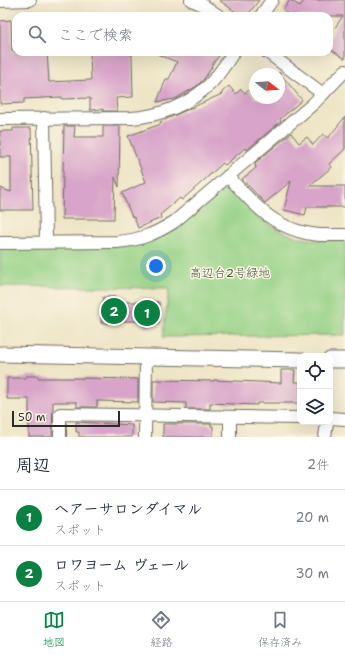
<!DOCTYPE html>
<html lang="ja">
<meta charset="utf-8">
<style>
body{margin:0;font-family:"Shantell Sans","Klee One",sans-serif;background:#f6f6f7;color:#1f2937}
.controls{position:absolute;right:12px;bottom:12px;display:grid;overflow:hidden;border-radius:8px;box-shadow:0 4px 16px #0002}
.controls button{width:36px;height:36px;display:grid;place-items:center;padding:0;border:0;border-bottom:1px solid #e0e1e3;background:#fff;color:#1f2937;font:20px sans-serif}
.compass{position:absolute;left:249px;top:68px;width:36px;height:36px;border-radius:50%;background:#fff;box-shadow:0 4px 16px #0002;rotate:107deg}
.scale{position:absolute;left:12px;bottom:10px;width:108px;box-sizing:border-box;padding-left:4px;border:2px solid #2b2b2b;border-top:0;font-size:11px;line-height:14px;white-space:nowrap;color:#2b2b2b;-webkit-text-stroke:3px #fcf5e5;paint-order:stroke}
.you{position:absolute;left:156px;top:266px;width:14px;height:14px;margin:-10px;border:3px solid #fff;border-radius:50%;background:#1a73e8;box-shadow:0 0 0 6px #1a73e833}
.badge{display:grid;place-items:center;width:26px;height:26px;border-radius:50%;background:#0b8043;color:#fff;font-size:13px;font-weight:700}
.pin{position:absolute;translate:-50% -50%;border:2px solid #fff;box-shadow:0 1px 4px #0006}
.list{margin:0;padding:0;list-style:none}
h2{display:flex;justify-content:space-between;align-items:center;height:52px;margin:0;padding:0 16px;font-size:17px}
h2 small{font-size:13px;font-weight:400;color:#747a83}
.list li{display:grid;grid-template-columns:26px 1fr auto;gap:12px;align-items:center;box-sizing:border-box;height:56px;padding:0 16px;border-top:1px solid #e0e1e3}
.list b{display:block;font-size:15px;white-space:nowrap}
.list p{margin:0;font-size:13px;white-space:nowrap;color:#747a83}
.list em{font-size:13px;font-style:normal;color:#747a83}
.icon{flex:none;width:22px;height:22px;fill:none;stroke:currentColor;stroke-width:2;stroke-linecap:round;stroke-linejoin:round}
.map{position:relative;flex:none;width:345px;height:437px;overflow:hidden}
.search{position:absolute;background:#fff;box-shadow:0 4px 16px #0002;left:12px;right:12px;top:12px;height:44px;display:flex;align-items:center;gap:10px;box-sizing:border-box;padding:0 14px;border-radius:12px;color:#747a83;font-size:15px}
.sheet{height:164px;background:#fff}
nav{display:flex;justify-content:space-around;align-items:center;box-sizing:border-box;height:56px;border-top:1px solid #e0e1e3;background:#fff;font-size:11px;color:#747a83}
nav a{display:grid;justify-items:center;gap:2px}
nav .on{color:#0b8043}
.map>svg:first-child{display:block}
.green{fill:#95d185;stroke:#607e58}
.building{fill:#d8a4c9}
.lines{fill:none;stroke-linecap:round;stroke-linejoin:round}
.minor-casing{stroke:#6f6c61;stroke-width:14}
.tertiary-casing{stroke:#6f6c61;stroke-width:17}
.minor{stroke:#fff;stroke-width:12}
.tertiary{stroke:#fff;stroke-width:15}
.labels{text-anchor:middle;stroke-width:3;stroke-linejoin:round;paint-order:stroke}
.park-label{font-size:12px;fill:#4b5d46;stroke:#fcf5e5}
</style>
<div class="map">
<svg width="345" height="437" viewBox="0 0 345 437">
<rect width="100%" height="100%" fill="#fcf5e5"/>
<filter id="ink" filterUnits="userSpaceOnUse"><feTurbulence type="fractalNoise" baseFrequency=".025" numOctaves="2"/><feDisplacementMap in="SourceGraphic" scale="8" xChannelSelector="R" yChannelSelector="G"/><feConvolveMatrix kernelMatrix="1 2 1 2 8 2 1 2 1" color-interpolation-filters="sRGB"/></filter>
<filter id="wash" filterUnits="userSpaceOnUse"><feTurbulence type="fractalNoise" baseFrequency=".012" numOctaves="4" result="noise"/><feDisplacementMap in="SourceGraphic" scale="16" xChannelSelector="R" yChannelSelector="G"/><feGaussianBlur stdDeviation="0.9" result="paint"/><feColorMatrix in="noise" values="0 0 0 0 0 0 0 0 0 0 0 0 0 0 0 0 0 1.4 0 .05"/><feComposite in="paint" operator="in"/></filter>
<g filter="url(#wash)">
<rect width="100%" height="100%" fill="#eee5c6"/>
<path class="green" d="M 226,185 C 246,208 271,231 302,238 C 315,241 331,240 345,241 L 345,335 L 163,337 L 169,288 L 0,286 L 0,246 L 134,246 L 162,235 Z"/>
<g id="blocks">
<g class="building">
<polygon points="219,0 259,0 247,16 241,16"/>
<polygon points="290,0 300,6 305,0 345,0 345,59 329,48 329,39 333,33 332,32 343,16 291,16 283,10"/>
<polygon points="11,20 12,52 47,52 49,82 91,80 90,52 130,52 130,55 132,55 133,97 116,98 117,111 103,111 103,109 90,110 90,98 62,99 62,97 24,99 24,103 0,104 0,21"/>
<polygon points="189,52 222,52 211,66 212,67 204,79 197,86 175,99 157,102 166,79 169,79 177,62 157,54"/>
<polygon points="279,72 302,100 280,119 281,121 247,150 245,148 225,165 223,163 182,200 180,198 160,215 161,218 138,228 134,217 132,217 122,193 146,182 128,136 161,124 160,122 222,94 222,92 229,86 236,94 241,89 245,93 249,90 255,98 279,98"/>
<polygon points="345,117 345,149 329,164 332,167 309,186 345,186 345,207 307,207 305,215 284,210 291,181 265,203 242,179 256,168 255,163 291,133 299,143 307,137 313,145 323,134 328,138"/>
<polygon points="64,126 75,126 74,137 103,137 103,126 120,126 119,187 115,177 114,219 62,219"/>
<polygon points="13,128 31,128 33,210 0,210 0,188 11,192 11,157 0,157 0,131 13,131"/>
<polygon points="103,297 115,297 115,300 127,302 159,302 159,324 153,324 148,327 146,327 138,321 113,321 113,323 101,323"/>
<polygon points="281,370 295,370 294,382 300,382 300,403 257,403 257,405 210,403 210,409 186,409 186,403 153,402 153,380 214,381 214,380 281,383"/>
<polygon points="26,376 38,376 38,378 78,378 138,379 138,402 97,401 97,407 77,407 77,402 53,402 52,437 29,437 29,399 7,399 7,378 26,378"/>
<polygon points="76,422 132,425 132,437 79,437 79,432 76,432"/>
<polygon points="163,424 211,424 211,426 213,426 213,437 163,437"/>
</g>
</g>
</g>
<g filter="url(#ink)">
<use href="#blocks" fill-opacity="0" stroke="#6f6c61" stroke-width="1"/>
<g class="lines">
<g class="minor-casing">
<g id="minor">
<polyline points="191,0 201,4 219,16"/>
<polyline points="0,1 30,0"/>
<polyline points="261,16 272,0"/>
<polyline points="267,52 323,94"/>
<polyline points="44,118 46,242"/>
<path d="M 0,119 L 131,118 C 161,116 188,105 210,84 C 219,75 226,63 234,52"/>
<path d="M 228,176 C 255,206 277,232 320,235 C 329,235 337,235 345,235"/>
<path d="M 0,243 L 117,242 C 140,240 155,234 174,222 L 313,104 L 345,71"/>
<polyline points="330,418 345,419"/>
<polyline points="60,437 60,414 300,418"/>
<polyline points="145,437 146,357"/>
<polyline points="230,437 230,417"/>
<polyline points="325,437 327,422"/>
</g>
</g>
<g class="tertiary-casing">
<g id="tertiary">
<polyline points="0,354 300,360"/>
<polyline points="330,360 345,360"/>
</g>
</g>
<use href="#minor" class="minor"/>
<use href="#tertiary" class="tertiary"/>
</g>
</g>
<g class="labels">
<g class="park-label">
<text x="230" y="277">高辺台2号緑地</text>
</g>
</g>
</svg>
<div class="controls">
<button><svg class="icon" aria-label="locate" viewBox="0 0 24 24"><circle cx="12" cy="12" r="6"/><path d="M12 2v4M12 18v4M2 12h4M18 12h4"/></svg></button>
<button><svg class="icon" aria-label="layers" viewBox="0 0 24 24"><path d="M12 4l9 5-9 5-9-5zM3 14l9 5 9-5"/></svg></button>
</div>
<svg class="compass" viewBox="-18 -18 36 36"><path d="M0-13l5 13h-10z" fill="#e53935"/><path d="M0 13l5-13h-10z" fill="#747a83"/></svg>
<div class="scale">50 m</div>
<div class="you"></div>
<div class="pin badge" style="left:147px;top:313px">1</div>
<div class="pin badge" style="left:114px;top:311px">2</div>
<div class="search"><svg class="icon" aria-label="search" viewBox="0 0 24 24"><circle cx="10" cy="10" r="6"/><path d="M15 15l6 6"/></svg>ここで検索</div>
</div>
<section class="sheet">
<h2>周辺<small>2件</small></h2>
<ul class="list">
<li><span class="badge">1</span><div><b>ヘアーサロンダイマル</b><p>スポット</p></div><em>20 m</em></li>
<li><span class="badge">2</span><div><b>ロワヨーム ヴェール</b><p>スポット</p></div><em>30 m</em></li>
</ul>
</section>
<nav>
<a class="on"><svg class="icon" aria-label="map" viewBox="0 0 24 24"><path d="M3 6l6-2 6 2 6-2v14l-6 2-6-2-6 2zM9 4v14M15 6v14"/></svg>地図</a>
<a><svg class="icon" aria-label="directions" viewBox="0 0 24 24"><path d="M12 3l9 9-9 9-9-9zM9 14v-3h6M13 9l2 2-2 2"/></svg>経路</a>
<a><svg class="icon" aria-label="saved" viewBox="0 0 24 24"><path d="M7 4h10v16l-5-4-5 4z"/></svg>保存済み</a>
</nav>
